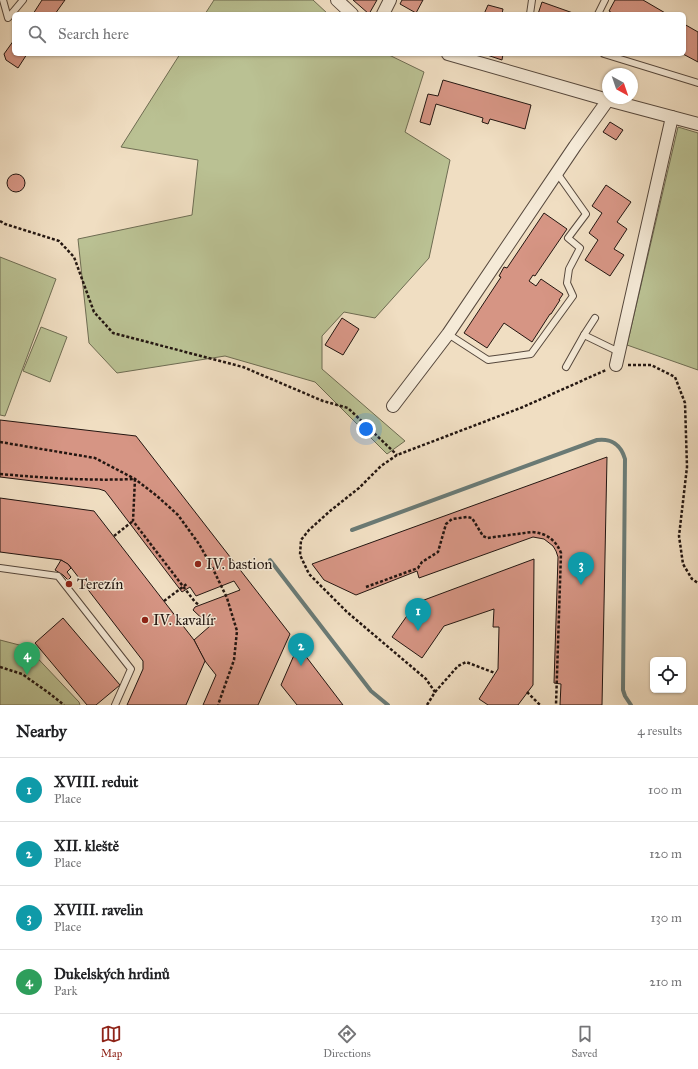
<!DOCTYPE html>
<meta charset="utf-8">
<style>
body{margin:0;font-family:"IM FELL Great Primer",serif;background:#f2f2f2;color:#202124}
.controls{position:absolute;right:12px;bottom:12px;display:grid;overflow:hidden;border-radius:6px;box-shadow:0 1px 3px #0004}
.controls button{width:36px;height:36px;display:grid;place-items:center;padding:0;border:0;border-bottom:1px solid #e0e0e0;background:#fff;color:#202124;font:20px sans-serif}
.compass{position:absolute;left:602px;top:68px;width:36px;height:36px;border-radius:50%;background:#fff;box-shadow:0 1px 3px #0004;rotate:140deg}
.you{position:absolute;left:366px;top:429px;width:14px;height:14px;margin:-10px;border:3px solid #fff;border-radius:50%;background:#1a73e8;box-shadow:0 0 0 6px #1a73e833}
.badge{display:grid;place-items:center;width:26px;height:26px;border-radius:50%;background:#8f2418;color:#fff;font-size:13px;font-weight:700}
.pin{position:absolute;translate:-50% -33px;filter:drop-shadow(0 1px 2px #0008)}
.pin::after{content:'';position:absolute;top:21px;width:14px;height:12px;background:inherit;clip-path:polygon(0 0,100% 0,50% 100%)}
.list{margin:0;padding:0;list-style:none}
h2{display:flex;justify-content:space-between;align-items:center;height:52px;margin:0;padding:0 16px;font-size:17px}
h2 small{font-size:13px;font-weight:400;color:#757577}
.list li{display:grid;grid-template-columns:26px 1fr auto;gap:12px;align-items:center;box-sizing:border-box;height:64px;padding:0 16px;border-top:1px solid #e0e0e0}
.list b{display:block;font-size:15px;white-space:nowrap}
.list p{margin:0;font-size:13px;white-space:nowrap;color:#757577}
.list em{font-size:13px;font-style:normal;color:#757577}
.icon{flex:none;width:22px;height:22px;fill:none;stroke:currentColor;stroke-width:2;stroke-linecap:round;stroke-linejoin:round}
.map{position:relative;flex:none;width:698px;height:705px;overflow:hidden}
.search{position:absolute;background:#fff;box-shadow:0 1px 3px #0004;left:12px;right:12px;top:12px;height:44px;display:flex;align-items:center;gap:10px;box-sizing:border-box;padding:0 14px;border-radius:6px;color:#757577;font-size:15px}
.sheet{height:308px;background:#fff}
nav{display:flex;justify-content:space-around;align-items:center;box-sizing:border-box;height:56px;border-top:1px solid #e0e0e0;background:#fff;font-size:11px;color:#757577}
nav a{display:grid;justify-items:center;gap:2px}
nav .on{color:#8f2418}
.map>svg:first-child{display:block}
.green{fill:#bac193;stroke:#6e6c52}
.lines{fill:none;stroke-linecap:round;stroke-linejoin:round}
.stream{stroke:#6a7a75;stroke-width:4}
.building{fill:#d69584;stroke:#231611}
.lane-casing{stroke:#56483d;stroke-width:8}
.street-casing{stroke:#56483d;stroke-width:14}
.path{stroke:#231611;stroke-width:2.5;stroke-dasharray:3 2;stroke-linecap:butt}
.lane{stroke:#f5ead7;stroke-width:6}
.street{stroke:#f5ead7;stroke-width:12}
.path-bridge{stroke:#231611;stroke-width:2.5;stroke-dasharray:3 2;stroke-linecap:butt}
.poi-dot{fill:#8f2418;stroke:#f5ead7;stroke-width:1.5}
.labels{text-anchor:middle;stroke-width:3;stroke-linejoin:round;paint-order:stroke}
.poi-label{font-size:15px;fill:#231611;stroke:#f5ead7;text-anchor:start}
</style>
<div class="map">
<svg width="698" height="705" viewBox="0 0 698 705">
<rect width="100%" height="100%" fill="#f0dec2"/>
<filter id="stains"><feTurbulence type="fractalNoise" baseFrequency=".005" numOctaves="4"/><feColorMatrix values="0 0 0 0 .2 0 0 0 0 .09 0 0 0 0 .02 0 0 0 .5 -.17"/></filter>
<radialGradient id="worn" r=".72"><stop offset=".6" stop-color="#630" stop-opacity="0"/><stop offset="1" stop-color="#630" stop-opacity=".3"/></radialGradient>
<g class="green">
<polygon points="214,0 313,0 328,14 205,14"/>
<polygon points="180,54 387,54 424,72 405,132 450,160 429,258 375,318 344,312 322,336 322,369 405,441 387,454 315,382 225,356 117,373 89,343 78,239 192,215 198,160 121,147"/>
<polygon points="678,127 698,133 698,370 627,345"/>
<polygon points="0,257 56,279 5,416 0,415"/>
<polygon points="41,327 67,337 50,382 23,371"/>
<polygon points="0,640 27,647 79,702 80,705 0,705"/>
</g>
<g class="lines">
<g class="stream">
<path d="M 352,530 L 597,440 C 611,438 621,445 625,459 L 623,690 L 625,696 L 631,705"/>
<polyline points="270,560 371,691 388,705"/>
</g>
</g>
<g class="building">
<polygon points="42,0 65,0 55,14 33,14"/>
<polygon points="353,0 377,0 369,14"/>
<polygon points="402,0 423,0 416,13 400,4"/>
<polygon points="615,0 643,0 667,14 614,14 609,11"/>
<polygon points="542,2 573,13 573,14 538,14"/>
<polygon points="488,5 503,9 502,14 484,14"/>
<polygon points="684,24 698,32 698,62 683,54"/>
<polygon points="14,40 14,54 27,54 18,68 6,60 4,54"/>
<polygon points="484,54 503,54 502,60"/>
<polygon points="443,80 531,105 525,129 490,119 488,124 482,122 483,118 436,104 430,125 420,122 428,94 438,96"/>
<polygon points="610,122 623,130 616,140 603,132"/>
<circle cx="16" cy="183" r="9"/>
<polygon points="606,185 631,202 617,222 627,229 614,249 624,255 610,276 585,260 598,240 589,233 602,213 592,206"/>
<polygon points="544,213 567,229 535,276 533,275 529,281 536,286 541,279 563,294 559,300 560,300 551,314 550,314 532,342 504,323 487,348 464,333 501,277 499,276 504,267 507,268"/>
<polygon points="342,318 359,329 343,355 325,345"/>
<polygon points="0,420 136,436 290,634 258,705 203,705 216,675 205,661 194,640 210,626 193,610 195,607 240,590 234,581 196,596 190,587 182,592 109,496 105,491 99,489 0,477"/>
<polygon points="607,457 602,705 560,705 561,684 554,683 558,557 556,551 553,546 544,539 533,537 419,578 417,571 356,595 324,580 312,564"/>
<polygon points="0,498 94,511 194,640 205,661 186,705 127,705 143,669 143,661 69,565 61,560 0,552"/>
<polygon points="534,559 533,685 518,705 488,705 479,699 498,669 499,627 493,627 494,609 444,626 422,658 392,637 416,603"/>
<polygon points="61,560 68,564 71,568 67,572 71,577 68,580 63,575 55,570"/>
<polygon points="63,618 120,685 96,705 87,705 35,643"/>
<polygon points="298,646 343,705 297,705 281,685"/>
</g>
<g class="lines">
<g class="lane-casing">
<g id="lane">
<polyline points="3,0 8,18 23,0"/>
<polyline points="530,14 532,0"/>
<polyline points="598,14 605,0"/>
<polyline points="604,54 698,83"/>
<polyline points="448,334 488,360 531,354 573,296 567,283 569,269 580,248 568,238 586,214 557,173"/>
<polyline points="584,335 619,352"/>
<polyline points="566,367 584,335 595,318"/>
<polyline points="0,568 58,576 131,669 115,705"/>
</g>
</g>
<g class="street-casing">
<g id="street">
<polyline points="337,0 352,14"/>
<polyline points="383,14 390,0"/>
<polyline points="448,54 608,100 698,124"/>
<polyline points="616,365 672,117"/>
<polyline points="393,406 448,334 575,146 608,100"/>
</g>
</g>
<g class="path">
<polyline points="0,221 5,224 59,241 74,257 94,312 113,333 243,367 323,401 348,408 397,455"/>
<polyline points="628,365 651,365 675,377 685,403 687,467 679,536 683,564 692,579 698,583"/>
<polyline points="0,442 95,458 135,479 157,496 178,515 199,544 212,567 227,598 237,631 234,660 218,705"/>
<path d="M 0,474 C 46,478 89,481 135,479 L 133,521 L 195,602 L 199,605"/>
<polyline points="114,536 133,521"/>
<path d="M 366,587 L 418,568 L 422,562 L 438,552 L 446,524 L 452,519 L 467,517 L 472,518 L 483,536 L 487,538 L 532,532 C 546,533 556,540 561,553 L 556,705"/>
<polyline points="0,667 22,674 49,693 64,705"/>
<polyline points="435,692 458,666 466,662 495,673"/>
<polyline points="527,692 540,705"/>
<polyline points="427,705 435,692 426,679 347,612 309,574 300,555 301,540 309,530 330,511 359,488 381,466 397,455 523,407 606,370"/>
</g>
<use href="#lane" class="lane"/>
<use href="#street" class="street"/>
<polyline class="path-bridge" points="164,601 188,583"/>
</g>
<g class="poi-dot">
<circle cx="198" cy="564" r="4"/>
<circle cx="69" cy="584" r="4"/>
<circle cx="145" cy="620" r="4"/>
</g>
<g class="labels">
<g class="poi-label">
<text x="206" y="569">IV. bastion</text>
<text x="77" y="589">Terezín</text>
<text x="153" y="625">IV. kavalír</text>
</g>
</g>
<rect width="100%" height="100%" filter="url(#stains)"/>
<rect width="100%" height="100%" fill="url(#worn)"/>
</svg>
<div class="controls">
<button><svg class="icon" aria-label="locate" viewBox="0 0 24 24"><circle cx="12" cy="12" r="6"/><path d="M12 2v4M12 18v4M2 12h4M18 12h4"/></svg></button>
</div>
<svg class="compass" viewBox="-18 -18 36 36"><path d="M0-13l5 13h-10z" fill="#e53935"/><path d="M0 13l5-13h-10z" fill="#757577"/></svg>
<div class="you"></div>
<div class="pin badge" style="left:418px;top:631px;background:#0f9aa8">1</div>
<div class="pin badge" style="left:301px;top:666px;background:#0f9aa8">2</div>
<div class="pin badge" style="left:581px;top:585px;background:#0f9aa8">3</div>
<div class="pin badge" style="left:27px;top:675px;background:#2e9e5b">4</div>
<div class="search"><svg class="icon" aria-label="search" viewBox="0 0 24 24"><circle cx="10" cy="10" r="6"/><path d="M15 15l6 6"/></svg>Search here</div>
</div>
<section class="sheet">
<h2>Nearby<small>4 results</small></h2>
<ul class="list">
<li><span class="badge" style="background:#0f9aa8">1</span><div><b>XVIII. reduit</b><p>Place</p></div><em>100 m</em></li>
<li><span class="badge" style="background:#0f9aa8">2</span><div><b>XII. kleště</b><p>Place</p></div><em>120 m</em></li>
<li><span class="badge" style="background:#0f9aa8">3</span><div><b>XVIII. ravelin</b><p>Place</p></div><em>130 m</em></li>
<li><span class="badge" style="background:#2e9e5b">4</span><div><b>Dukelských hrdinů</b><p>Park</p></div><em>210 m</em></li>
</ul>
</section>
<nav>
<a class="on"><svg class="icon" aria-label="map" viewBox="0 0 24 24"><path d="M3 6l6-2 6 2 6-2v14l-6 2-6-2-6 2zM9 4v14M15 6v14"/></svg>Map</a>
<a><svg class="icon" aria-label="directions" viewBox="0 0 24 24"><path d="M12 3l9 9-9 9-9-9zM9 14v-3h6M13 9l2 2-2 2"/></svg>Directions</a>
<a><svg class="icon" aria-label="saved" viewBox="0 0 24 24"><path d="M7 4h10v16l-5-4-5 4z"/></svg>Saved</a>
</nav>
